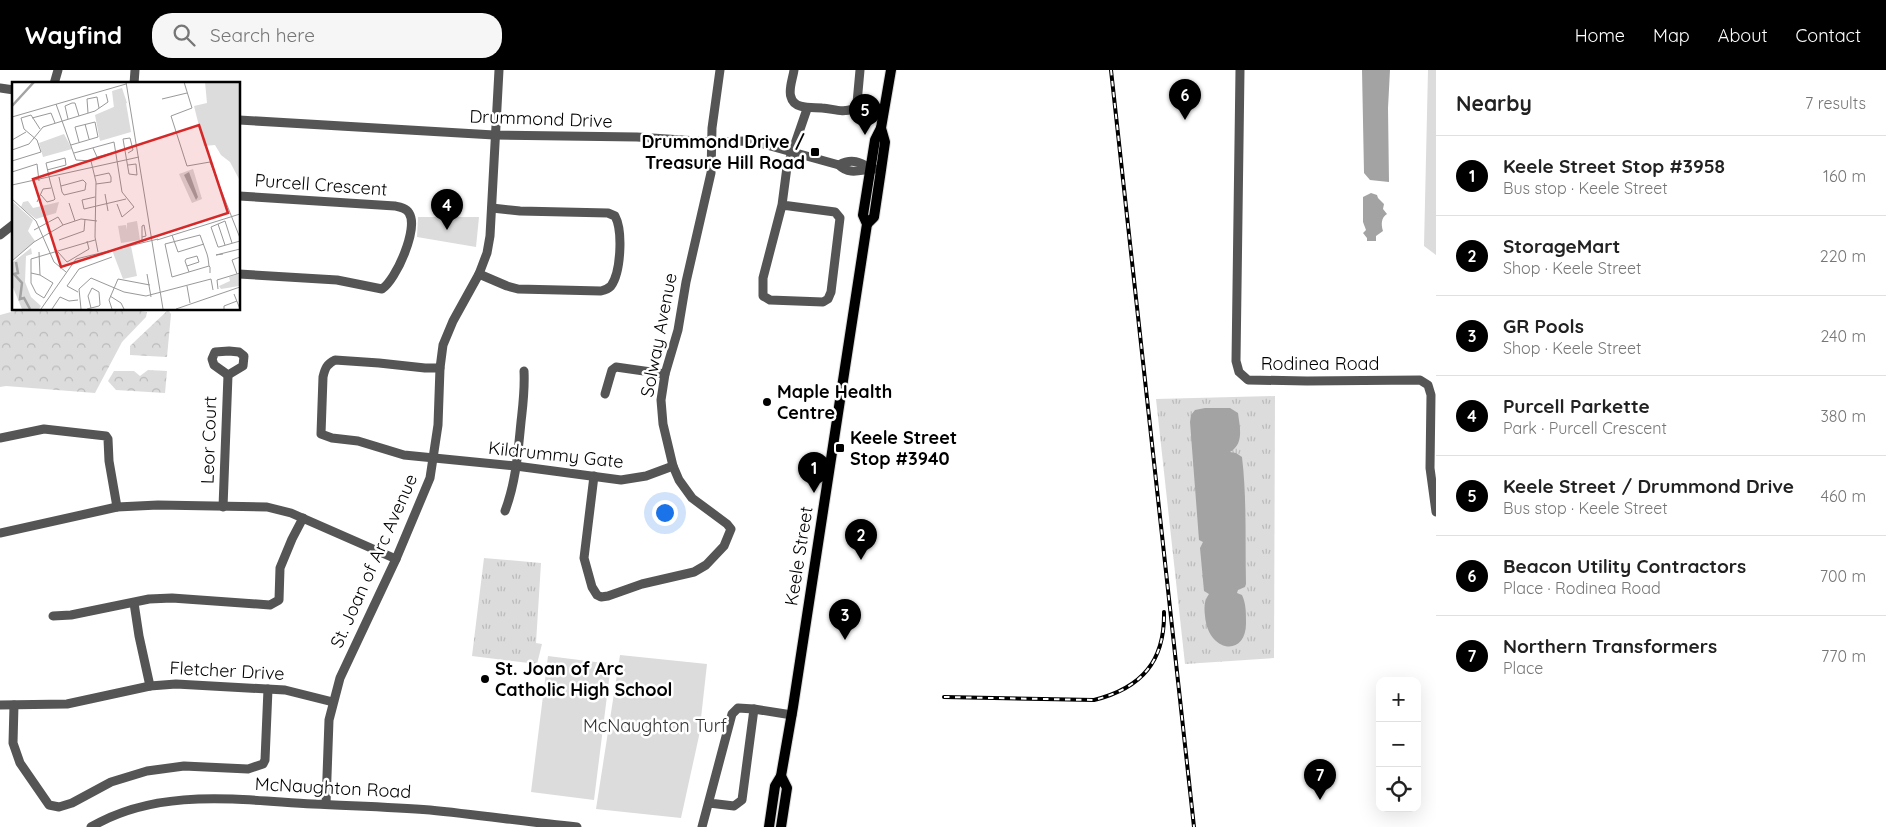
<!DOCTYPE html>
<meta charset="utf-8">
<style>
body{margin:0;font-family:Quicksand,sans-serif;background:#f6f6f6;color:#222}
.controls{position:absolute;right:15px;bottom:15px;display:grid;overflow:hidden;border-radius:10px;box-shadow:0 5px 20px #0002}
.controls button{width:45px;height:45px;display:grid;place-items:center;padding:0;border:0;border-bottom:1px solid #e0e0e0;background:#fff;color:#222;font:25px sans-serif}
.you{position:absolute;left:664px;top:442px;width:18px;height:18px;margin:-12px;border:4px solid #fff;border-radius:50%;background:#1a73e8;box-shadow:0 0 0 8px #1a73e833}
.badge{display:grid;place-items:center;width:32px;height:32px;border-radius:50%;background:#000;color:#fff;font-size:16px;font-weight:700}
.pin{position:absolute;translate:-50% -41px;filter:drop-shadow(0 1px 2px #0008)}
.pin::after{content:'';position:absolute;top:26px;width:18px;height:15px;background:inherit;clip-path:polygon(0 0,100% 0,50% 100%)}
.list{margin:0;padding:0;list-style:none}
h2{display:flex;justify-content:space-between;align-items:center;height:65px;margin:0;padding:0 20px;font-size:21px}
h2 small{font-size:16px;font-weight:400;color:#767676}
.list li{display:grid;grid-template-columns:32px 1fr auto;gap:15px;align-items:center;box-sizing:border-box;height:80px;padding:0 20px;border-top:1px solid #e0e0e0}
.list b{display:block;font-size:19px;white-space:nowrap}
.list p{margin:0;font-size:16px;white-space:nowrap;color:#767676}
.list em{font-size:16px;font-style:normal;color:#767676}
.icon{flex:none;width:28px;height:28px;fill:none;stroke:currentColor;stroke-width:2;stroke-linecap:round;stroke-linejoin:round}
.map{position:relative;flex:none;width:1436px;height:757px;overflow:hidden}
header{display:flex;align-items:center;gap:30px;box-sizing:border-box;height:70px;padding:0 25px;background:#000;color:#fff}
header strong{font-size:24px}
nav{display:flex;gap:28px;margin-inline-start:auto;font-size:18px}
.search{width:350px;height:45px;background:#f6f6f6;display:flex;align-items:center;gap:12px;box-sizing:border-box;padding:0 18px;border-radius:20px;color:#767676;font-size:19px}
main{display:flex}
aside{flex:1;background:#fff}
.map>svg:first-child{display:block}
.grass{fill:url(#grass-tufts)}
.forest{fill:url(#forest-crowns)}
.park{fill:#dcdcdc}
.water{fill:#a3a3a3}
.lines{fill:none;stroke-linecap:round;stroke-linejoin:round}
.major-casing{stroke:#dbdbdb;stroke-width:12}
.minor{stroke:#555;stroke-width:9}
.major{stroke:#000;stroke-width:10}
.rail-casing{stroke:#000;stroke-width:4}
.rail{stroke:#fff;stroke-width:2;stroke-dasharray:5.5;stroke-linecap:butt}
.poi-dot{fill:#000;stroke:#fff;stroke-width:2}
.labels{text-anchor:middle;stroke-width:5;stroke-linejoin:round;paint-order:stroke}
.street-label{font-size:18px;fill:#000;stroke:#fff}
.poi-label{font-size:18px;font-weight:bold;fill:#000;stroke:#fff;text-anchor:start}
.park-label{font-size:18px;fill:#333;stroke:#fff}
.inset-river{fill:none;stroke:#a3a3a3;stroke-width:2.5}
.inset-road{fill:none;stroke:#999;stroke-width:1}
.view{fill:#d62828;fill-opacity:0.15;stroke:#d62828;stroke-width:2.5}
.inset-edge{fill:none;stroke:#000;stroke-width:2.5}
</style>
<header>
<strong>Wayfind</strong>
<div class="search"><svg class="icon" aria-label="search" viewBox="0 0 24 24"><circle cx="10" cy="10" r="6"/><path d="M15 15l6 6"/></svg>Search here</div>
<nav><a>Home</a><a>Map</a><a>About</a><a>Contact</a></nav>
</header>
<main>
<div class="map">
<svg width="1436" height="757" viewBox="0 0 1436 757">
<defs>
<pattern id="grass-tufts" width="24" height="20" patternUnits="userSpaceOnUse" patternTransform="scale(1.25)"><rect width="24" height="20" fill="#dcdcdc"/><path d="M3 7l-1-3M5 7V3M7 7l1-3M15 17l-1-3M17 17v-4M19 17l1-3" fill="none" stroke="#bbb"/></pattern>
<pattern id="forest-crowns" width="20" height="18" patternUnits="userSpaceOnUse" patternTransform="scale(1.25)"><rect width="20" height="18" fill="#dcdcdc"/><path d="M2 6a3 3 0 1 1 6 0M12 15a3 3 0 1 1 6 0" fill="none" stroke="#bbb"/></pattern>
</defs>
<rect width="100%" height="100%" fill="#fff"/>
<g class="grass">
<polygon points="1275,326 1274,588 1185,594 1156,329"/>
<polygon points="484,488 541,493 536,573 542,574 537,594 472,586"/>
</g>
<g class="forest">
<polygon points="22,239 128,239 147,242 146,247 122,272 95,323 6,316 0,317 0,245"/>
<polygon points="168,240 171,244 167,287 130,285 130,276"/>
<polygon points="148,300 167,301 165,323 116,320 108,311 114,301 134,301 140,306"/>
</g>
<g class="park">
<polygon points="1428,0 1436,0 1436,185 1424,176"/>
<polygon points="418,147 479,147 476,177 417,167"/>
<polygon points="620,585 707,594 699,666 681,748 596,739"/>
<polygon points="548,586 611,594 594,730 531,722"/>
</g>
<g class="water">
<polygon points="1362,0 1390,0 1388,38 1389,112 1370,110 1364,103"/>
<path d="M 1371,123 L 1377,125 L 1378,128 L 1384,134 L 1383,139 L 1387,144 C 1381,148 1381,154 1383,161 L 1376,166 L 1376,171 L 1367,171 L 1367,168 L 1363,163 L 1366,160 L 1363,152 L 1363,127 Z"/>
<path d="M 1205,338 L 1230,338 L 1238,343 C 1240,358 1244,374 1230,382 L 1236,383 L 1242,387 C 1247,429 1245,472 1246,514 L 1245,517 L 1238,520 L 1237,523 L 1242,525 C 1246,534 1246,542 1246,552 C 1247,588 1208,583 1205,546 C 1204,537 1204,531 1209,524 L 1204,521 L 1200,478 L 1203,472 L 1199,470 L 1190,352 L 1191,345 L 1195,340 Z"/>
</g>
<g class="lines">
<g class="major-casing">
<g id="major">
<polyline points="867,154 874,147 881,100 885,72 881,58"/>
<polyline points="769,757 775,716 781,706 793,637 867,154 863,145 875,70 881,58 891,0"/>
<polyline points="781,757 787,718 781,706"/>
</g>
</g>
<g class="minor">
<path d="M 794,0 C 793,8 788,20 791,27 C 794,40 813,37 822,38 C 834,39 842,43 853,39 L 857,33 L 860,0"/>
<polyline points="1240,0 1236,291 1239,302 1248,310 1307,311 1420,310 1428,315 1431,325 1430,398 1436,442"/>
<polyline points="54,14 58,0"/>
<polyline points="134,14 135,0"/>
<polyline points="0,18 14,20"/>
<path d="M 239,50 L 494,65 L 637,67 L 712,72 L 745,71 L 760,73 L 839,95 C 850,106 862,99 875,99"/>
<path d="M 839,95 C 852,88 860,92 871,99"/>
<path d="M 239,126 L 395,136 C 400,137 406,138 409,143 C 419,158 396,210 382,219 L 337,210 L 239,204"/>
<polyline points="782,135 835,142 840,148 831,222 828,229 823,232 770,230 763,226 763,208 782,135 787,97 807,39"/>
<polyline points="0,165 14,154"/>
<path d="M 479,204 L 507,216 L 518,219 L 601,221 C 605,220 608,219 611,216 C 621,202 623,161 615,146 L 608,143 L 520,141 L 492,138"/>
<polygon points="229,281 239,282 244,286 243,296 228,305 214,295 212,289 215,282"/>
<path d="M 440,298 L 425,298 L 379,293 L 335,290 C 327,294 325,298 323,307 L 321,364 L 332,368 L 358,371 L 404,385 L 516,396 L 621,410 L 646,406 L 673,396"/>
<polyline points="605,324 612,300 616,297 665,304"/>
<polyline points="0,368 44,359 106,366 108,369 109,391 117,437"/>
<polyline points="594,406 584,488 592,517 597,525 601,527 608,526 642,514 694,502 706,495 724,476 731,459 727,454 692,428 679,410 673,396 663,354 661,330 665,304 678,260 686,212 711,103 712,58 720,0"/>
<polyline points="223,437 228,305"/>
<path d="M 505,441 C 516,412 518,382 521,352 C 523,334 525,320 524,301"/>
<polyline points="0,463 117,437 158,435 267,437 291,443 396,489"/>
<polyline points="134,533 139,566 150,616"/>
<polyline points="53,546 71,545 149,529 172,528 270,535 279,530 280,498 292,469 303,448"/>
<polyline points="0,635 67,634 150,616 176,614 285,620 333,632"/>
<polyline points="14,635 13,673 20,693 49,735 59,737 72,733 111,712 147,701 184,696 248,699 263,694 265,690 268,619"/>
<polyline points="754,639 792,645"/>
<polyline points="326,734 329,650 340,608 396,489 430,408 438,355 440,298 443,275 453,251 479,204 487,183 490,166 499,0"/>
<path d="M 91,757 C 159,717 239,730 313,734 C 352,736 392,737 430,740 C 479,745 528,752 577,757"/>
<polyline points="702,757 732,644 738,638 754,639 742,730 734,736 709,733"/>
</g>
<use href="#major" class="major"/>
<g class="rail-casing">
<g id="rail">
<polyline points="1111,0 1194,757"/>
<path d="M 944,627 L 1094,630 C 1142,618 1165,591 1164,542"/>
</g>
</g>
<use href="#rail" class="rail"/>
</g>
<g class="poi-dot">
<rect x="810" y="77" width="10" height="10" rx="2.5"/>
<circle cx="767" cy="332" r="5"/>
<rect x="835" y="373" width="10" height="10" rx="2.5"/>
<circle cx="485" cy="609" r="5"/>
</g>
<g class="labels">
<g class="street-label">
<text transform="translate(541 49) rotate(2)" y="6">Drummond Drive</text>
<text transform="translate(321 115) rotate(4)" y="6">Purcell Crescent</text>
<text transform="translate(659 265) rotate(-79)" y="6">Solway Avenue</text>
<text x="1320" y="300">Rodinea Road</text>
<text transform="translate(209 370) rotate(-88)" y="6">Leor Court</text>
<text transform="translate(556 385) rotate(6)" y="6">Kildrummy Gate</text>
<text transform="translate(799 486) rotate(-81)" y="6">Keele Street</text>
<text transform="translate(374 491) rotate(-66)" y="6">St. Joan of Arc Avenue</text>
<text transform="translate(227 601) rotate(3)" y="6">Fletcher Drive</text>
<text transform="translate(333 718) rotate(3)" y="6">McNaughton Road</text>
</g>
<g class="poi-label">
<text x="805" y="78" text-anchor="end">Drummond Drive /<tspan x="805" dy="21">Treasure Hill Road</tspan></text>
<text x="777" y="328">Maple Health<tspan x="777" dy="21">Centre</tspan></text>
<text x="850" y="374">Keele Street<tspan x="850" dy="21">Stop #3940</tspan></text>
<text x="495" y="605">St. Joan of Arc<tspan x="495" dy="21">Catholic High School</tspan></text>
</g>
<g class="park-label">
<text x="655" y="662">McNaughton Turf</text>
</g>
</g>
<g transform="translate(12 12)">
<rect width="228" height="228" fill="#fff"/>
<path d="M 110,6 L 115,21 L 102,26 L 100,9 ZM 181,87 L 190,117 L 180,121 L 167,92 Z" fill="#dcdcdc"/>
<path d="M 16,119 L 21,126 L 47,120 L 44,131 L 24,137 L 9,125 L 11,120 Z" fill="#dcdcdc"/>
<path d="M 227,192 L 227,204 L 209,207 L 207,204 L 218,199 L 217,195 Z" fill="#dcdcdc"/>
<path d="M 193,0 L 227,0 L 227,97 L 218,80 L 209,73 L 203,63 L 192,64 L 182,24 L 195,21 ZM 111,21 L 114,21 L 119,50 L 88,59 L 83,33 ZM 52,52 L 60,67 L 31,75 L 27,61 ZM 1,120 L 21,138 L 16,149 L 23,159 L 0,179 ZM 125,139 L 128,158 L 109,161 L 106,144 L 114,143 L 115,148 L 115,141 ZM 119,164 L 125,194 L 111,197 L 100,168 ZM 19,166 L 20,172 L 14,174 L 13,200 L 19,215 L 29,224 L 27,227 L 10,227 L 0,203 L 0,181 Z" fill="#dcdcdc"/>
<path d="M 177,90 L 186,115 L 184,118 L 172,93 Z" fill="#a3a3a3"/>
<path class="inset-river" d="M 0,24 L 22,0M 4,180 L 6,191 L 2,192 L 10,201 L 8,217 L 12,216 L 18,227"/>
<path class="inset-road" d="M 114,0 L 151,227M 172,0 L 180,26 L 159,34 L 175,84 L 198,80 L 228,156M 150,17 L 175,11M 44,22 L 64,78 L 79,79 L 84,100 L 83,155 L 86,170M 76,31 L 75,17 L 85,15 L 87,26M 0,35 L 114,2M 20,36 L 39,31 L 43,41M 56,37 L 53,24 L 60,21 L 63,21 L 67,34M 73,42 L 77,57M 0,58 L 14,50M 59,63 L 86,55 L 83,40 L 63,45 L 67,60M 81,66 L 85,75 L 104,70M 0,68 L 17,62 L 31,45 L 83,29 L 96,20 L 94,12M 62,71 L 102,60 L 110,110 L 122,125 L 110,135 L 105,122M 116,71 L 121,68 L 118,56 L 111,57 L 117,92 L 125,93 L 124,82 L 116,83M 0,79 L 29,70 L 25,58 L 12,47 L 9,36 L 19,33 L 28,47M 0,90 L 25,82 L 27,99M 83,94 L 97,91 L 99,95 L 99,100 L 84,102M 47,95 L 50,110 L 52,113 L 73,108 L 74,101 L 71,98 L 49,104M 0,103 L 127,75M 93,112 L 96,129M 29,113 L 35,120 L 42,118 L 43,117 L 38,99 L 34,81 L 53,76 L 54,83 L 35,88M 83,115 L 70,118 L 72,127 L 114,117M 0,117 L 24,139 L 42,180 L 54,190M 25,120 L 31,107 L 39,106M 57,121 L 63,139M 206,142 L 213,163M 22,148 L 46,135 L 51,143M 160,153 L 166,170 L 192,162M 130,155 L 134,154 L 132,143 L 130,144 L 130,158 L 131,160M 47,158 L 72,149 L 73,137M 145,158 L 228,132M 220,161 L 213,139 L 199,145 L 206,165 L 207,165 L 228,159M 27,170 L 28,193M 46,170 L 55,180 L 77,167 L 75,159M 211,172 L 204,173 L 228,167M 0,179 L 22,160 L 51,143 L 69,137 L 85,139M 175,184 L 187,180 L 185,174 L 174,177 L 173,179 L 177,190M 197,184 L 160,195 L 153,162 L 188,153 L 195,172 L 196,176 L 197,184 L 198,185 L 198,191M 19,191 L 28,193 L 41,201 L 32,216 L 24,211 L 19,201 L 19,177 L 83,158M 135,192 L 139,215M 225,192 L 220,178 L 228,175M 175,204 L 178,221M 206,207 L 205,198 L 228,191M 66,210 L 55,204 L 67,187 L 100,175M 222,212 L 228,227M 98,214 L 109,221 L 112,227M 29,227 L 64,177 L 146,157M 40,227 L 48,215 L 57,219 L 66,218M 69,227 L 67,207 L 79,196 L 112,210 L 134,214 L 199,197 L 201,208M 75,227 L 87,224 L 88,223 L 87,210 L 80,206 L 76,214 L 79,226M 100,227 L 97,218 L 106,197 L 138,203M 164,227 L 228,205M 212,227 L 212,224 L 225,219"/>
<path class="view" d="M 187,43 L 216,131 L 49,185 L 21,97 Z"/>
<rect width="228" height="228" class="inset-edge"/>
</g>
</svg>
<div class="controls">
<button>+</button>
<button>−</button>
<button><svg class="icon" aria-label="locate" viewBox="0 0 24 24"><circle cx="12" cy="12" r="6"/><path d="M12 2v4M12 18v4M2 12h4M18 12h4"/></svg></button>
</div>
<div class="you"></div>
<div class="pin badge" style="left:814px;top:423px">1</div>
<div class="pin badge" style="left:861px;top:490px">2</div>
<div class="pin badge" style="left:845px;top:570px">3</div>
<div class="pin badge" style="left:447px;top:160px">4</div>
<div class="pin badge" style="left:865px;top:65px">5</div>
<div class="pin badge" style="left:1185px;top:50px">6</div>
<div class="pin badge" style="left:1320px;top:730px">7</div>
</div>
<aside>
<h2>Nearby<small>7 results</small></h2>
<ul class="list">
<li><span class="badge">1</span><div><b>Keele Street Stop #3958</b><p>Bus stop · Keele Street</p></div><em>160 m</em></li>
<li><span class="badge">2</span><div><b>StorageMart</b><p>Shop · Keele Street</p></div><em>220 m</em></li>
<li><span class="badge">3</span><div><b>GR Pools</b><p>Shop · Keele Street</p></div><em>240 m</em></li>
<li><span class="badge">4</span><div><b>Purcell Parkette</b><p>Park · Purcell Crescent</p></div><em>380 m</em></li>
<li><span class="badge">5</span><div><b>Keele Street / Drummond Drive</b><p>Bus stop · Keele Street</p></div><em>460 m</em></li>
<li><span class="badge">6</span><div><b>Beacon Utility Contractors</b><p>Place · Rodinea Road</p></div><em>700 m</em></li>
<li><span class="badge">7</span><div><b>Northern Transformers</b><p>Place</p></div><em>770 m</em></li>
</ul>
</aside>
</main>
